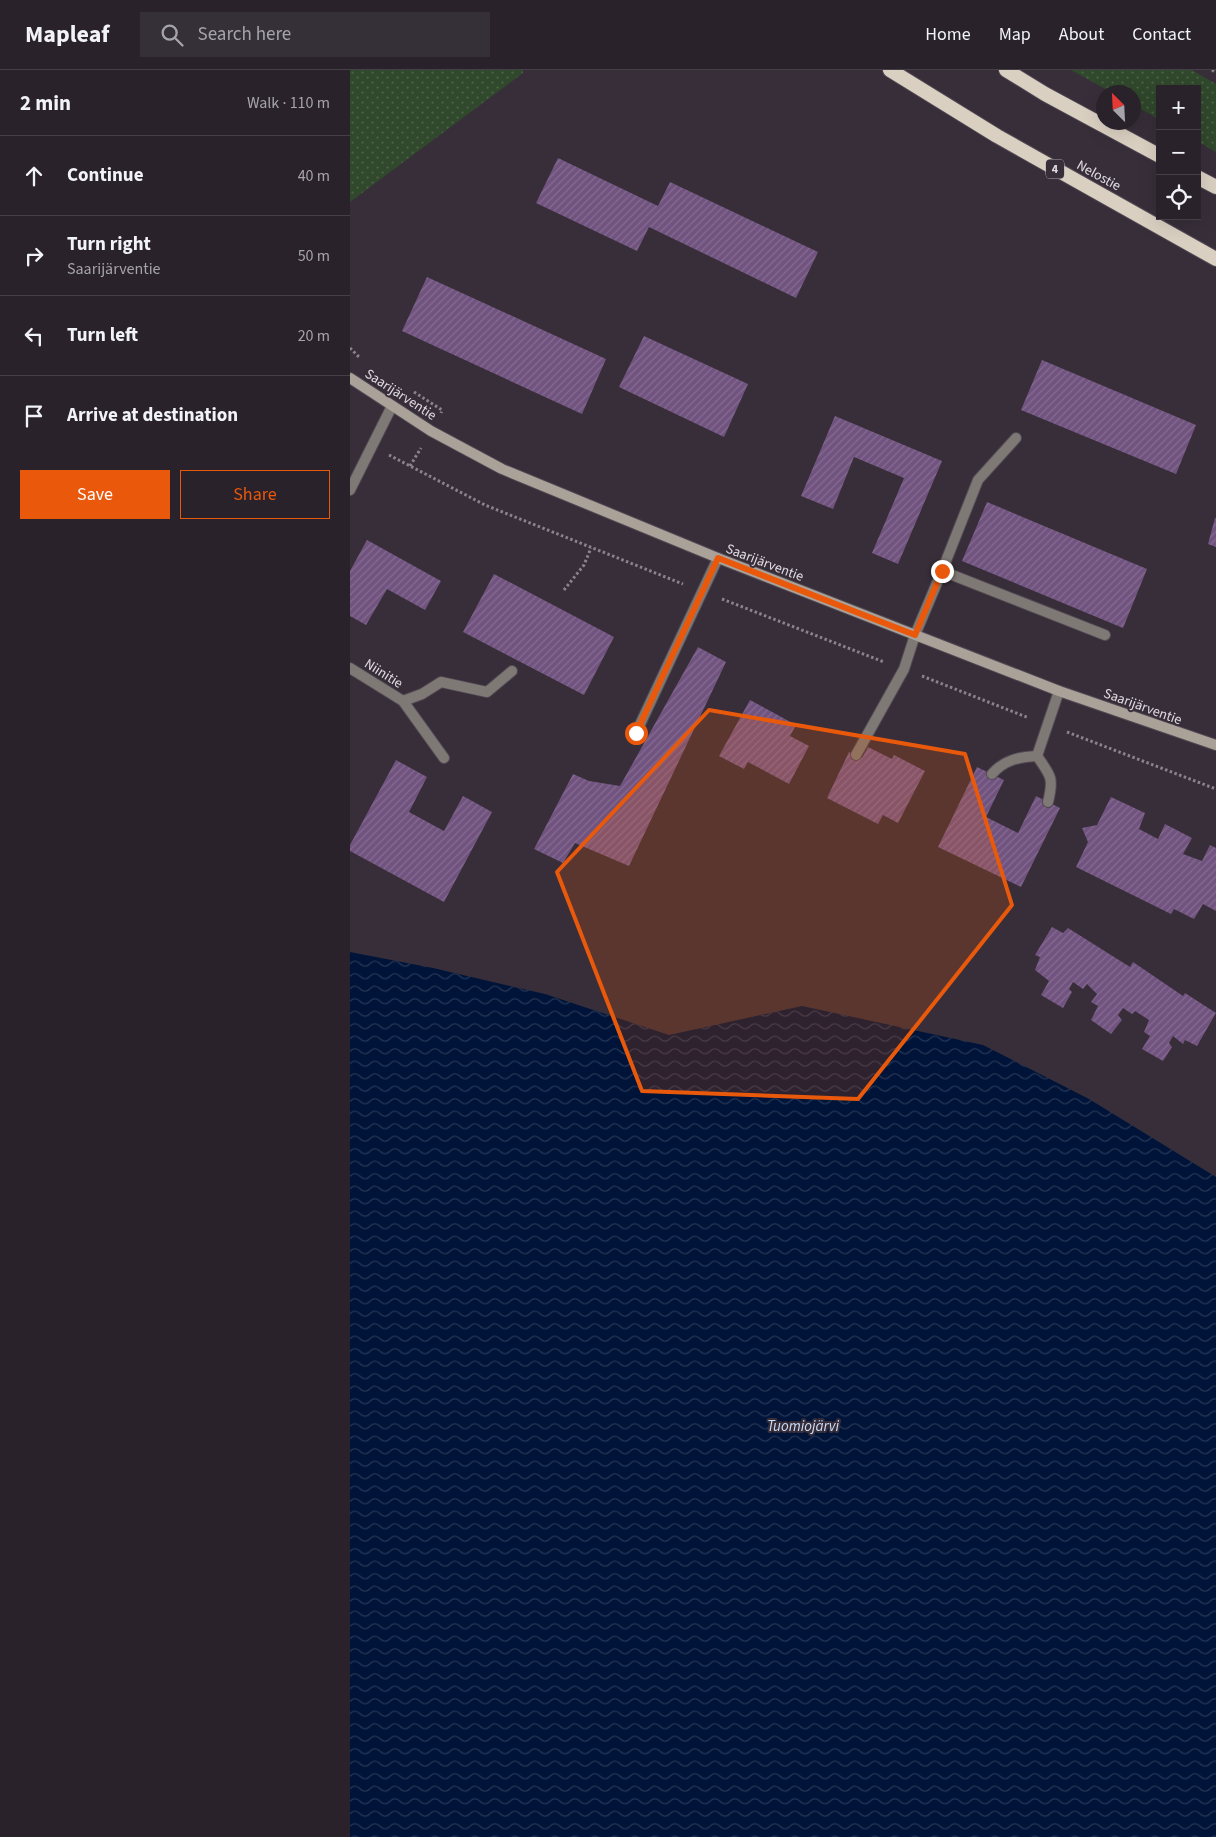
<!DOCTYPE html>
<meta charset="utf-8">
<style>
body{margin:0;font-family:"Source Sans 3",sans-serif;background:#352f37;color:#f1f3f6}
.controls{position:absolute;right:15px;top:15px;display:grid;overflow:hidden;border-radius:0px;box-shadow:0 5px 20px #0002}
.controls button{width:45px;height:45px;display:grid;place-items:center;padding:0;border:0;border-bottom:1px solid #453f47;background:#29222b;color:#f1f3f6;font:25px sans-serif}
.compass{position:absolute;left:746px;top:15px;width:45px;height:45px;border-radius:50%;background:#29222b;box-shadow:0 5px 20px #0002;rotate:336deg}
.stop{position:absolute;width:15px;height:15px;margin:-11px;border:4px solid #ea580c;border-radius:50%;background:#fff}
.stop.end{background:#ea580c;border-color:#fff;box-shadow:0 1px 5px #0008}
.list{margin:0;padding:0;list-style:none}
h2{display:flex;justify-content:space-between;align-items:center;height:65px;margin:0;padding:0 20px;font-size:21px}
h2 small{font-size:16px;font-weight:400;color:#a5a4a9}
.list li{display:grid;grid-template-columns:32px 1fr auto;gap:15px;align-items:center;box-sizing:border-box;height:80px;padding:0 20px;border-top:1px solid #453f47}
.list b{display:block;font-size:19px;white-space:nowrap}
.list p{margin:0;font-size:16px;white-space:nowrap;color:#a5a4a9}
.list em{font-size:16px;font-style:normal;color:#a5a4a9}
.actions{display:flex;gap:10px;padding:15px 20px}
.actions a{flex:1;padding:11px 0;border:1px solid #ea580c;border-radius:0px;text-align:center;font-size:18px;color:#ea580c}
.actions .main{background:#ea580c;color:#fff}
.icon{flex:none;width:28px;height:28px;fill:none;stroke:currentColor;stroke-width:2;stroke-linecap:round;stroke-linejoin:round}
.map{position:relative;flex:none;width:866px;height:1767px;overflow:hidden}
header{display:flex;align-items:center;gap:30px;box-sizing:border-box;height:70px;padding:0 25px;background:#29222b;border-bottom:1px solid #453f47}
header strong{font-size:24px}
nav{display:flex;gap:28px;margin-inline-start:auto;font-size:18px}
.search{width:350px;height:45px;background:#352f37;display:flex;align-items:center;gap:12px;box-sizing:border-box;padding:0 18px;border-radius:0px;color:#a5a4a9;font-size:19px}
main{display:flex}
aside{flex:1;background:#29222b}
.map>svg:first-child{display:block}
.grass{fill:url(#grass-dots)}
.water{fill:url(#water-waves)}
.building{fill:url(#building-hatch)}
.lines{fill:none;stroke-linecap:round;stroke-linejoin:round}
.service-casing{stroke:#524a54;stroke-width:12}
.minor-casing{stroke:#524a54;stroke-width:12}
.secondary-casing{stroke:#524a54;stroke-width:12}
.trunk-casing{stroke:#524a54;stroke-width:16}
.path{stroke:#8b838c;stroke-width:3;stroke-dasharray:2.5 2.5;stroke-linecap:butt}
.service{stroke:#7e7974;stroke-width:10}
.minor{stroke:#7e7974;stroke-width:10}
.secondary{stroke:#aaa299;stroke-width:10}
.trunk{stroke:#dad0c2;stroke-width:14}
.route{stroke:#ea580c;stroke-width:6}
.marked{fill:#e8590c;fill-opacity:0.2;stroke:#e8590c;stroke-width:4;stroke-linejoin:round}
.labels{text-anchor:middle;stroke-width:4;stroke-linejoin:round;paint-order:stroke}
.shield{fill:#372e39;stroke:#ada6af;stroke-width:1}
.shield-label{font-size:12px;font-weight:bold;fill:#e0dae1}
.street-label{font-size:14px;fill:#e0dae1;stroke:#372e39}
.water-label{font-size:15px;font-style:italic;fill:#ccdefa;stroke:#372e39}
</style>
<header>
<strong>Mapleaf</strong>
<div class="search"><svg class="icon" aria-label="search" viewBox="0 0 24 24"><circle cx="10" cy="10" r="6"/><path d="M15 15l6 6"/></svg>Search here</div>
<nav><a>Home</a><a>Map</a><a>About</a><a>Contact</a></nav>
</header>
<main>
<aside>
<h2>2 min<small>Walk · 110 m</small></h2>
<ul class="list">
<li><svg class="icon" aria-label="ahead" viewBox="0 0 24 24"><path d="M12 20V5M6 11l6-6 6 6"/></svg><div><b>Continue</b></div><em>40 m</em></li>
<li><svg class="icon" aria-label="right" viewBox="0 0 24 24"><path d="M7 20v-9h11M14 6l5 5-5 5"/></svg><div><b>Turn right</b><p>Saarijärventie</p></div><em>50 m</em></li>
<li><svg class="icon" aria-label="left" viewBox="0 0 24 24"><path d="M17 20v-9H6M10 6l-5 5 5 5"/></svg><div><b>Turn left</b></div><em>20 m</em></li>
<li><svg class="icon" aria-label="arrive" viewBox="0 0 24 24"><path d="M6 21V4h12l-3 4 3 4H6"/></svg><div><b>Arrive at destination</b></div></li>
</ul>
<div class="actions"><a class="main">Save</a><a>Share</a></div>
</aside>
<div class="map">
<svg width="866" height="1767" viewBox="0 0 866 1767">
<defs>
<pattern id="grass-dots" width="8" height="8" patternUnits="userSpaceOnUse" patternTransform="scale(1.25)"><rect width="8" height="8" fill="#30482c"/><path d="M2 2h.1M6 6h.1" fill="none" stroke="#4e624a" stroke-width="1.8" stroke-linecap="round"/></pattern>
<pattern id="water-waves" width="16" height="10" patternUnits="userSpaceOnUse" patternTransform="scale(1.25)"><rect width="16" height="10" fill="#001439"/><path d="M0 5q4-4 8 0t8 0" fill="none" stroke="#253655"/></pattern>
<pattern id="building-hatch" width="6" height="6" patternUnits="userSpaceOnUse" patternTransform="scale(1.25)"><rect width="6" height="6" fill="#71537f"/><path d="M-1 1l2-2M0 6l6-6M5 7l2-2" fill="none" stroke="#856b91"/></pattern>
</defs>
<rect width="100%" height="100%" fill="#372e39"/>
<g class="grass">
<polygon points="0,0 173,0 173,3 0,132"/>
<polygon points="721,0 842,0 866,14 866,82 847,71 847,19 810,19 810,50 784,35 784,22 761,22"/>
</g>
<polygon class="water" points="0,882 83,898 195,924 319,965 452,936 633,975 739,1029 866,1107 866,1767 0,1767"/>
<g class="building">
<polygon points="208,88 308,136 320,112 468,182 446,228 299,157 287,181 186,133"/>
<polygon points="77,207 256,289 232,344 52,261"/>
<polygon points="294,266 398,314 374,367 269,317"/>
<polygon points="692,290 846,355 826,404 671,340"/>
<polygon points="485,346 592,391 548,494 522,483 554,408 504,387 483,439 451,426"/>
<polygon points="637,432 797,499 773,558 612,491"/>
<polygon points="865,448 866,448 866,477 858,474"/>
<polygon points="17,470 91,511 75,540 37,519 16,555 0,546 0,501"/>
<polygon points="144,504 264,567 234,625 113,562"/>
<polygon points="348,577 376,592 279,796 225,773 213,793 184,779 223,704 239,711 270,716"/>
<polygon points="400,630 446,655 440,666 459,676 439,714 398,692 394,699 369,686"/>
<polygon points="518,677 542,689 544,685 575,701 548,753 533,745 528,754 477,728 499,682 512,688"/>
<polygon points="46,690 77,707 59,742 94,761 113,726 142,742 94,832 0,781 0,775"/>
<polygon points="627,697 654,710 636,747 668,763 686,726 710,738 671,817 588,777"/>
<polygon points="761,727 795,743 789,759 808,769 815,754 842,768 833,784 852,791 860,775 866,778 866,841 853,834 844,849 824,839 821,844 726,797 738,772 732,758 747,755"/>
<polygon points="702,857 713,863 718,858 780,897 783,892 833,926 835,923 866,943 847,976 835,970 833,974 823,966 819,973 822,977 813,991 792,979 800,966 794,962 799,950 785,941 782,944 773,938 768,945 772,950 761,964 741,950 748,936 741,932 747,924 737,914 733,919 723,912 719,919 722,922 713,938 691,925 699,911 685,900 690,887 685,885"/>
</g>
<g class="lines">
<g class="service-casing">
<g id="service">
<polyline points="592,501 628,410 666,368"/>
<polyline points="286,663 368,488"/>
<polyline points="506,685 554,599 565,565 592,501 755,565"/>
<polyline points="94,688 53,631 72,624 91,612 137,622 162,601"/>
<path d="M 642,704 C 654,690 669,687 687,686"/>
<path d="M 698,732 C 704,708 701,706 687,686 L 709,621"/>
</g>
</g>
<g class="minor-casing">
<g id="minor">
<polyline points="0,420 42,336"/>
<polyline points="0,598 53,631"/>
</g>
</g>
<g class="secondary-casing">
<polyline id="secondary" points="0,308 81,361 152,399 368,488 709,621 866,675"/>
</g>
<g class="trunk-casing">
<g id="trunk">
<polyline points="540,0 647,66 866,189"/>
<polyline points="656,0 695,24 810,86"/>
<polyline points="847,107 866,117"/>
</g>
</g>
<g class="path">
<polyline points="862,0 866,3"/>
<polyline points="0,278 10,288"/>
<polyline points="64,322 92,340 91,343"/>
<polyline points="39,385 135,435 333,514"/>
<polyline points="60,396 71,378"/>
<polyline points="214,520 234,495 241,478"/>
<polyline points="372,529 534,592"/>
<polyline points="572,606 679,648"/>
<polyline points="717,662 866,719"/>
</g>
<use href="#service" class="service"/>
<use href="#minor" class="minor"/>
<use href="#secondary" class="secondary"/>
<use href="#trunk" class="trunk"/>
</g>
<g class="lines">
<polyline class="route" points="286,663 368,488 565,565 592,501"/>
</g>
<path class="marked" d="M 359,640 L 615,684 L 662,835 L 508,1029 L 292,1021 L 207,802 Z"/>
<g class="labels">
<rect class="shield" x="696" y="89.5" width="18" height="19" rx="4"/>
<g class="shield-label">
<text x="705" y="103">4</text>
</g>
<g class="street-label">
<text transform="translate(749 105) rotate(29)" y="5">Nelostie</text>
<text transform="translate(51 324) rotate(33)" y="5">Saarijärventie</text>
<text transform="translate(415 492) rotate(21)" y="5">Saarijärventie</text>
<text transform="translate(34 603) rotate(32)" y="5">Niinitie</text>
<text transform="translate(793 636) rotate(20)" y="5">Saarijärventie</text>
</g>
<g class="water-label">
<text x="453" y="1361">Tuomiojärvi</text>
</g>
</g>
</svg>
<div class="controls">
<button>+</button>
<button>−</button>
<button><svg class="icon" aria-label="locate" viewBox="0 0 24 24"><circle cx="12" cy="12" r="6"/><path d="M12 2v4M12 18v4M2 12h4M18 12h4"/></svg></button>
</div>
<svg class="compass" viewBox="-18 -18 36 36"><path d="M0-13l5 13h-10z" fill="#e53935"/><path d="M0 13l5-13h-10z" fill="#a5a4a9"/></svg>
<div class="stop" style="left:286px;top:663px"></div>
<div class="stop end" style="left:592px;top:501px"></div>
</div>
</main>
